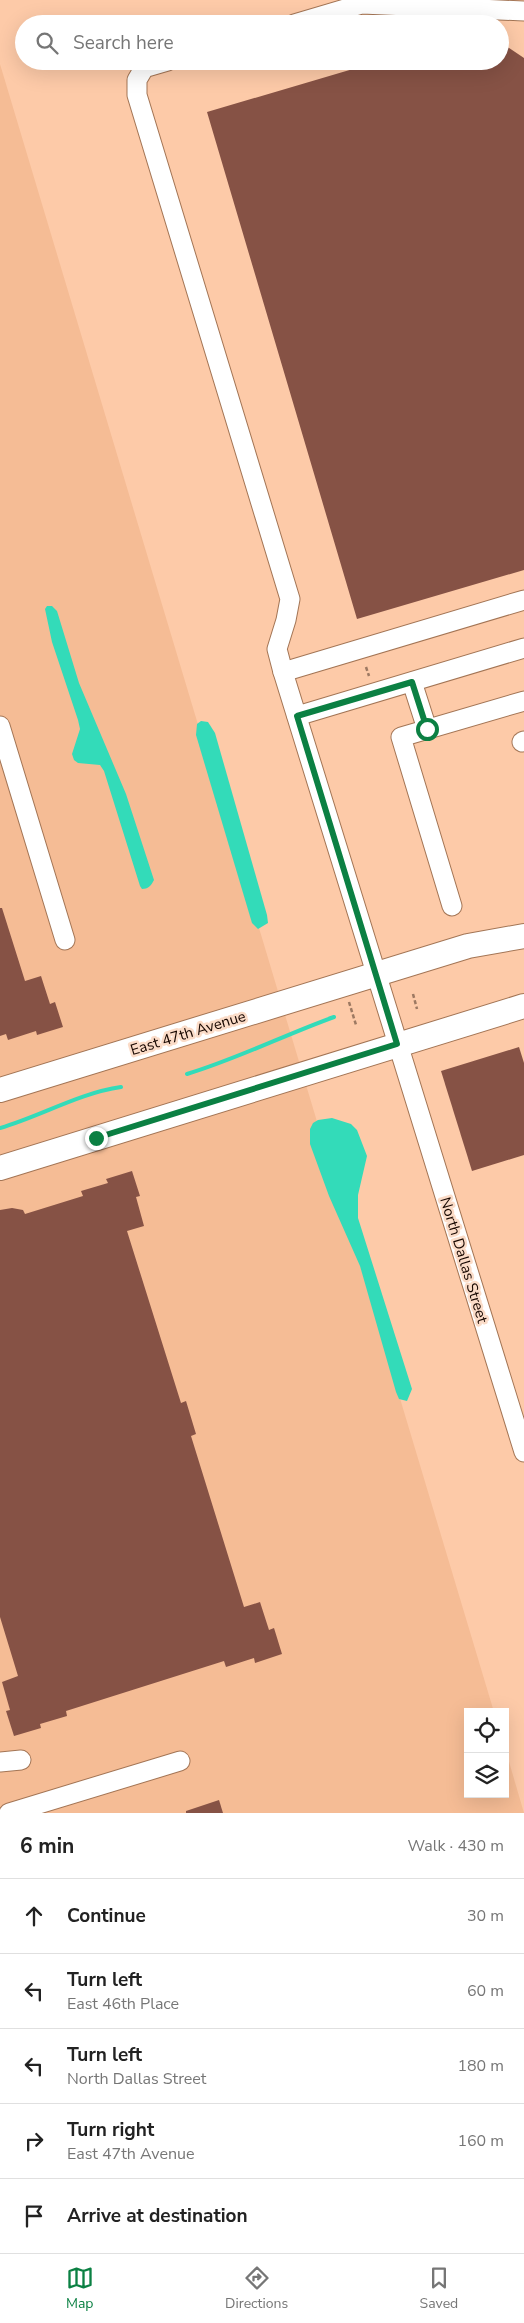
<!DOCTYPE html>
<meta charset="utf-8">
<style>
body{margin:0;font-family:"Nunito Sans",sans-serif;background:#f2f2f2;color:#222}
.controls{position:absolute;right:15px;bottom:15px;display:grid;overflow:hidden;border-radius:0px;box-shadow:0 5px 20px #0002}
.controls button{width:45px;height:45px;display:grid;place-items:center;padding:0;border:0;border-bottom:1px solid #e0e0e0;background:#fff;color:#222;font:25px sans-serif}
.stop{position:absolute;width:15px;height:15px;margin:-11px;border:4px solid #0b8043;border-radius:50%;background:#fff}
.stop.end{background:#0b8043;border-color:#fff;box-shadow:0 1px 5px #0008}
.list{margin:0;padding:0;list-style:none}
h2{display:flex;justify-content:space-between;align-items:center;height:65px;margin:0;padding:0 20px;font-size:21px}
h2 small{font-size:16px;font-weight:400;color:#767676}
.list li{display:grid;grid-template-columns:32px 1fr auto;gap:15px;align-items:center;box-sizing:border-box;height:75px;padding:0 20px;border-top:1px solid #e0e0e0}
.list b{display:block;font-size:19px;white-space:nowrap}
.list p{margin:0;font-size:16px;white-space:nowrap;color:#767676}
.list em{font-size:16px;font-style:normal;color:#767676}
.icon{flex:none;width:28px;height:28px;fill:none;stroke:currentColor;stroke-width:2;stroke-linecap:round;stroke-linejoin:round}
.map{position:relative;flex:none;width:524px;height:1813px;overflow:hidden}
.search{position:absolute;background:#fff;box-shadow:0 5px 20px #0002;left:15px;right:15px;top:15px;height:55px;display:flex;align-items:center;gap:12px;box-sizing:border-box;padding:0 18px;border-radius:28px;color:#767676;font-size:19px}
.sheet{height:440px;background:#fff}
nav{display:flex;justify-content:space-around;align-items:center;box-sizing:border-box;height:70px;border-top:1px solid #e0e0e0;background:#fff;font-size:14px;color:#767676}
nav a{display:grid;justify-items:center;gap:2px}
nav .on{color:#0b8043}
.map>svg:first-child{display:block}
.built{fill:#f5bc95}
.water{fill:#33dbb9}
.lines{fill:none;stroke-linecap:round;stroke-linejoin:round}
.stream{stroke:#33dbb9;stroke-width:4}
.building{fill:#865245}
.minor-casing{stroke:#a37555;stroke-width:21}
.major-casing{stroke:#a37555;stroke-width:26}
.path{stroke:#9d7962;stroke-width:2.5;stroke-dasharray:4 2.5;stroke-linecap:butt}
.minor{stroke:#fff;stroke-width:19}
.major{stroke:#fff;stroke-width:24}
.route{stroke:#0b8043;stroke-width:6}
.labels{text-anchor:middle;stroke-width:5;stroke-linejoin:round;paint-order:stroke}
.street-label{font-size:15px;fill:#170700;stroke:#fbdcc8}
</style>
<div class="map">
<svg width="524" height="1813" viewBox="0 0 524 1813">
<rect width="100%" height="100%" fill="#fdcaa8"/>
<polygon class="built" points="0,64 494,1712 468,1712 468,1794 505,1794 505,1748 524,1813 0,1813"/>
<g class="water">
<path d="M 47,606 L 52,606 L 57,611 L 79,683 L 126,794 L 154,880 C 151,886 148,889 142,889 L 140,886 L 104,771 L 100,765 L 78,763 L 74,760 L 72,754 L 80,729 L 78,720 L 52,642 L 45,609 Z"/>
<polygon points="201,721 208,722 215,733 267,915 268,923 258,929 252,923 196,735 197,724"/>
<polygon points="332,1118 351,1124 357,1130 367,1156 358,1195 358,1218 412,1389 407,1401 399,1399 396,1392 360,1266 329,1196 310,1144 310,1129 313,1123 318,1120"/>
</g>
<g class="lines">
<g class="stream">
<path d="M 187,1074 C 237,1059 284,1035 334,1017"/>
<path d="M 0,1128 C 41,1116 79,1093 121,1087"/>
</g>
</g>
<g class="building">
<polygon points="500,42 524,58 524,570 357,619 207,112 380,61 500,61"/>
<polygon points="0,908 2,908 25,981 41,976 50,1004 55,1002 63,1027 37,1035 36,1031 8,1040 6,1034 0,1036"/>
<polygon points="519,1047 524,1063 524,1155 472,1171 441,1071"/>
<polygon points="132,1171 140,1196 136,1197 144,1226 127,1231 181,1403 186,1401 196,1434 191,1436 244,1607 260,1602 269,1630 274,1628 282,1654 255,1663 254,1658 226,1667 224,1661 66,1711 67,1716 40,1724 41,1728 14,1736 6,1711 10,1710 2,1682 18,1676 0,1617 0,1210 12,1208 23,1210 25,1214 83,1196 81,1191 108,1183 106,1179"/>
<polygon points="219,1800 223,1813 186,1813 186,1811"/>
</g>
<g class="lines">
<g class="minor-casing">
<g id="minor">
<polyline points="294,24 362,4 524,11"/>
<polyline points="168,61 144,68 137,80 137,95 290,599 286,620 277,649 283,672 524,1452"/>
<polyline points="283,672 524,600"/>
<polyline points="412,682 427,729"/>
<polyline points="297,716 524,648"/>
<polyline points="0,726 65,940"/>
<polyline points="522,742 524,741"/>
<polyline points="452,906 401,737 524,701"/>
<polyline points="0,1762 21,1760"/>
<polyline points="9,1813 180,1761"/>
</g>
</g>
<g class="major-casing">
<g id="major">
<polyline points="0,1090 468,946 524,936"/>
<polyline points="0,1168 524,1006"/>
</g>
</g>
<g class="path">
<polyline points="366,667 369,676"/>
<polyline points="413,994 417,1009"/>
<polyline points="349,1002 356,1025"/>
</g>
<use href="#minor" class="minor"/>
<use href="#major" class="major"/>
</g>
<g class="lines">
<polyline class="route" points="96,1138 397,1044 297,716 412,682 427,729"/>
</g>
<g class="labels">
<g class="street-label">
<text transform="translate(188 1033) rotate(-17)" y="5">East 47th Avenue</text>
<text transform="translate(464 1260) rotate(73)" y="5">North Dallas Street</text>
</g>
</g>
</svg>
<div class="controls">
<button><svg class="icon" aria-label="locate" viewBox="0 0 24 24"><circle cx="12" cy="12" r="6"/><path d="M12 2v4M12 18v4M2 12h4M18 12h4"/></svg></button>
<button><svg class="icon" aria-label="layers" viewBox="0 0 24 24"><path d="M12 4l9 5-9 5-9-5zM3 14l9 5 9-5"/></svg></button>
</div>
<div class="stop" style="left:427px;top:729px"></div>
<div class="stop end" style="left:96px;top:1138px"></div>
<div class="search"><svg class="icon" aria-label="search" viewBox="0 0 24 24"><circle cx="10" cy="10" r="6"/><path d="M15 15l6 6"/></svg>Search here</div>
</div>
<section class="sheet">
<h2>6 min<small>Walk · 430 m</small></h2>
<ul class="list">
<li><svg class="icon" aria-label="ahead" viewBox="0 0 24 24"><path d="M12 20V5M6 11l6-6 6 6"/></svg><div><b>Continue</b></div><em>30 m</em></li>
<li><svg class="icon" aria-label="left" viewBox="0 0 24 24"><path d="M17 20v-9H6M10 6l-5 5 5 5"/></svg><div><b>Turn left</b><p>East 46th Place</p></div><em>60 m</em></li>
<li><svg class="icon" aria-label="left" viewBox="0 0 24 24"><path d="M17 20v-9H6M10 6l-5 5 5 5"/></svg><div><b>Turn left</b><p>North Dallas Street</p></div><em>180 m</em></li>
<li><svg class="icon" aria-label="right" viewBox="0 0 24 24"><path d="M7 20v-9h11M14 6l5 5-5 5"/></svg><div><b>Turn right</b><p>East 47th Avenue</p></div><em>160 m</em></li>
<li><svg class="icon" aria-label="arrive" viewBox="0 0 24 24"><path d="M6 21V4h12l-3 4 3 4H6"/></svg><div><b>Arrive at destination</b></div></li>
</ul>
</section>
<nav>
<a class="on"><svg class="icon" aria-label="map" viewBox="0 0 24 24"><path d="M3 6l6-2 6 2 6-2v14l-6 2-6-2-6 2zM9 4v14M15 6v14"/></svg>Map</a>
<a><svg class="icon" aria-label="directions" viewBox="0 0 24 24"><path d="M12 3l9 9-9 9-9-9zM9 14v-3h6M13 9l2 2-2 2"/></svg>Directions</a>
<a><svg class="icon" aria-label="saved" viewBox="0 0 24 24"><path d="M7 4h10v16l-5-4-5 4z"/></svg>Saved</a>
</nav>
